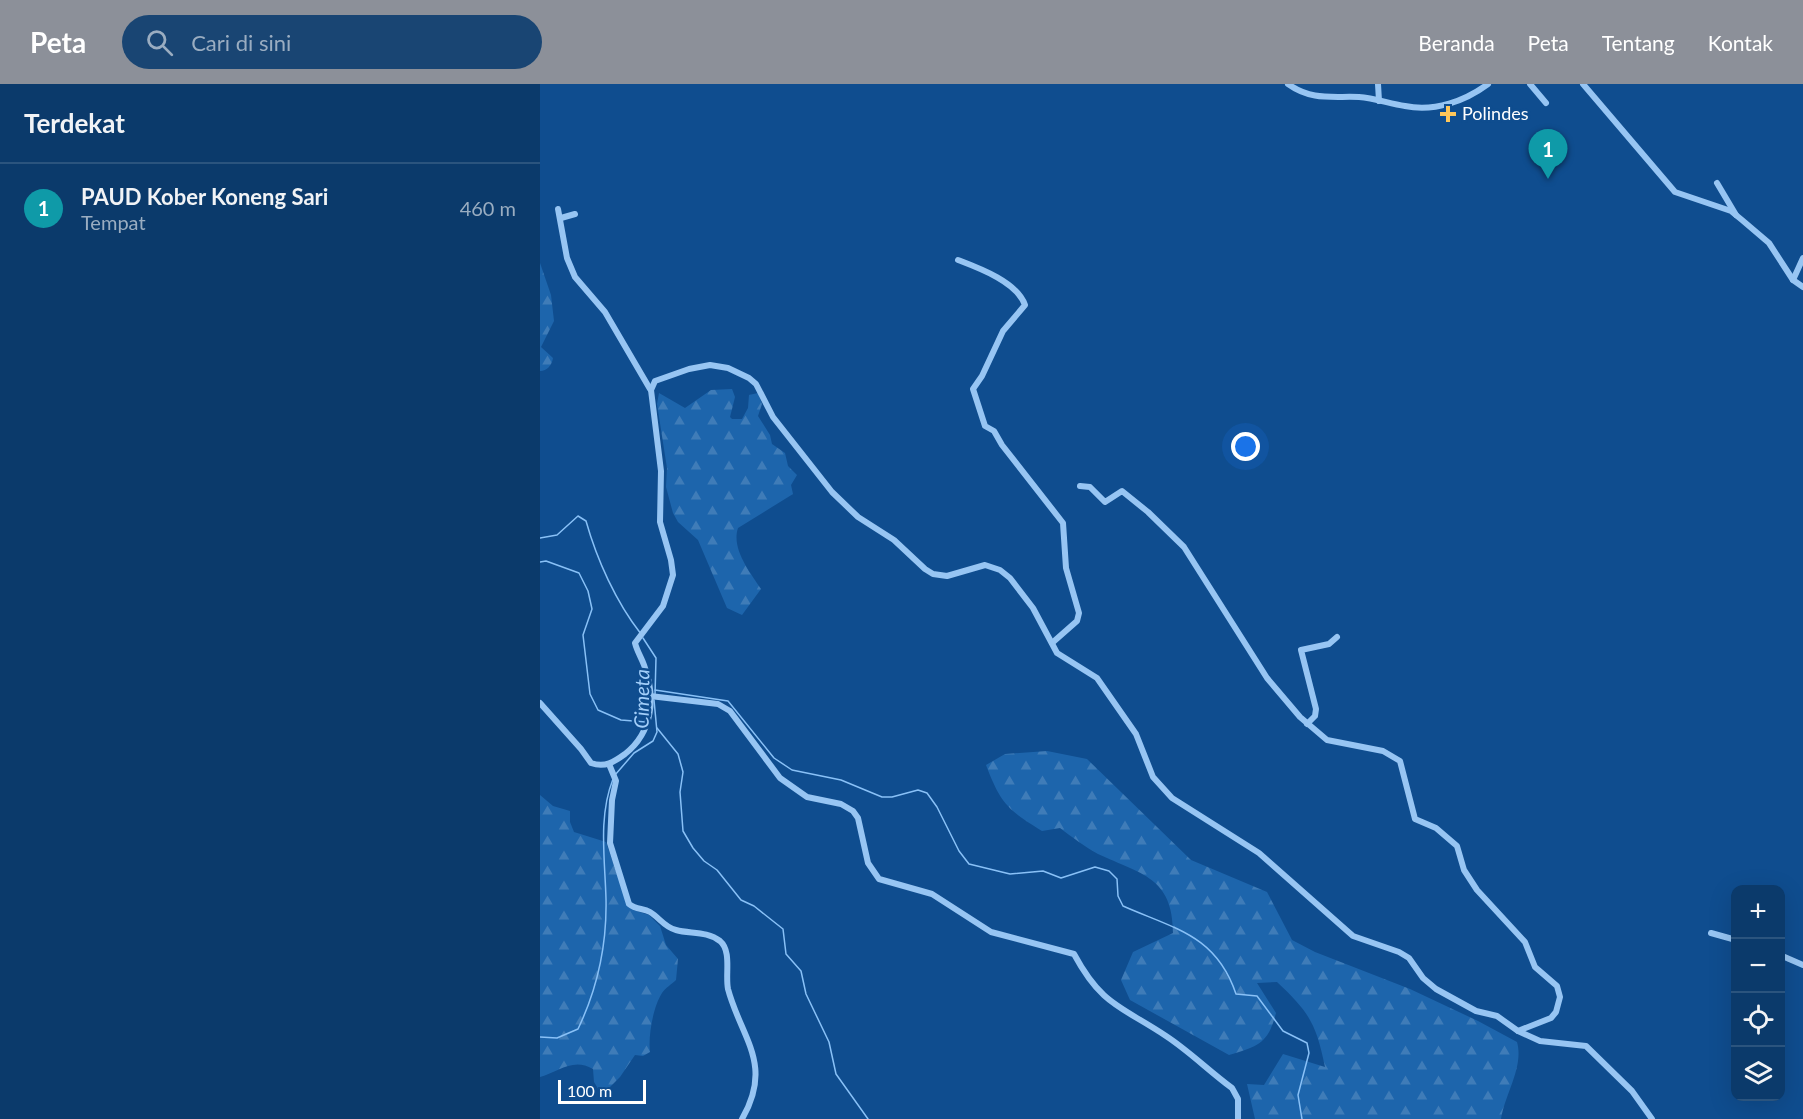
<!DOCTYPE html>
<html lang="id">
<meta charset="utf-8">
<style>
body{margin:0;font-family:Lato,sans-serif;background:#194573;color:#f1f3f6}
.controls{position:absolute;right:18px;bottom:18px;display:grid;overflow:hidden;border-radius:12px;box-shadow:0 6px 24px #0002}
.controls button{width:54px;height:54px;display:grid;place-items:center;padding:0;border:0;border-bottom:2px solid #2b547e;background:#0b3a6b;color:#f1f3f6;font:30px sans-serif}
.scale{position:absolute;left:18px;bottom:15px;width:88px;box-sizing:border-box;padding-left:6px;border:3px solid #fff;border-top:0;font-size:16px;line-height:21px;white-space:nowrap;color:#fff;-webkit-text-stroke:4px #0f4d8f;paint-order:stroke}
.you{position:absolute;left:706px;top:363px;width:21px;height:21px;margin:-15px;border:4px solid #fff;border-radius:50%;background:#1a73e8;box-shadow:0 0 0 9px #1a73e833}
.badge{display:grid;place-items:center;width:39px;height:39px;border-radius:50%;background:#8c9099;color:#fff;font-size:20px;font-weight:700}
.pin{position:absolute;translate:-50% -50px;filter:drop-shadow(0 2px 3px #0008)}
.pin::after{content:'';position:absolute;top:32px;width:21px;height:18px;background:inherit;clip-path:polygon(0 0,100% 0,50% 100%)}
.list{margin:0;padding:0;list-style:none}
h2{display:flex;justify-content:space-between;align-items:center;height:78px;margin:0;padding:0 24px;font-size:26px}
h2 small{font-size:20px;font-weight:400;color:#9aadc1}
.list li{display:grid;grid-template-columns:39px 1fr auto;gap:18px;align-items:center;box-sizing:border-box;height:90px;padding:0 24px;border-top:2px solid #2b547e}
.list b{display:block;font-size:22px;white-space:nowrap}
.list p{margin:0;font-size:20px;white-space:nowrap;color:#9aadc1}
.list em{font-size:20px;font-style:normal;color:#9aadc1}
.icon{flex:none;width:33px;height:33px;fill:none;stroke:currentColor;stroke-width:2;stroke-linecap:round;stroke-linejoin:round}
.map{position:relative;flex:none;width:1263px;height:1035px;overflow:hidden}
header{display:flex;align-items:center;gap:36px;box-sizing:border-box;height:84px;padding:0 30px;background:#8c9099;color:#fff}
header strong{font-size:28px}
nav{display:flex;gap:33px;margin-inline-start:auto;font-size:21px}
.search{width:420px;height:54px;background:#194573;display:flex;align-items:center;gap:15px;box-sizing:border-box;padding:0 21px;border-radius:33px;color:#9aadc1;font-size:22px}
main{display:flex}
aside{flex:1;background:#0b3a6b}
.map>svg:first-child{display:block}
.forest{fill:url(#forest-firs)}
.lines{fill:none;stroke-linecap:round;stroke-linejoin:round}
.stream{stroke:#89c1f7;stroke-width:1.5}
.minor{stroke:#97c5f3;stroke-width:6}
.poi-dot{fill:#ffc75a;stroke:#0f4d8f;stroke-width:2}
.labels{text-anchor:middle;stroke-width:5;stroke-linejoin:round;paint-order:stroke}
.poi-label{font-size:18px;fill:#fff;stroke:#0f4d8f;text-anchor:start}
.water-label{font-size:20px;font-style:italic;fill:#a3cffa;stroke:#0f4d8f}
</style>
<header>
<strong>Peta</strong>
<div class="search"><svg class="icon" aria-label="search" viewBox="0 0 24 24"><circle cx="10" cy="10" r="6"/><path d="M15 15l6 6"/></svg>Cari di sini</div>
<nav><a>Beranda</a><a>Peta</a><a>Tentang</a><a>Kontak</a></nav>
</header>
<main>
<aside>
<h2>Terdekat<small></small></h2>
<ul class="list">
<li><span class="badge" style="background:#0f9aa8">1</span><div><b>PAUD Kober Koneng Sari</b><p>Tempat</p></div><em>460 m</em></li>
</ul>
</aside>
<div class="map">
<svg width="1263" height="1035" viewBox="0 0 1263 1035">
<defs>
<pattern id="forest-firs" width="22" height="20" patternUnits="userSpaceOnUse" patternTransform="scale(1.5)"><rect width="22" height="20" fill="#1d65ac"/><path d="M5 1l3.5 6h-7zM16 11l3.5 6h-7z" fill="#3f7cb8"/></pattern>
</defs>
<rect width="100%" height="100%" fill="#0f4d8f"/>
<g class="forest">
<path d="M 0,179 L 11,211 L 14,237 L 1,263 L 13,274 C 12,281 7,287 0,287 Z"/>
<path d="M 192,305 L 195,313 L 190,333 L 192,335 L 202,335 L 208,324 L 209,311 L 218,309 L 222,320 L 218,332 L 230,351 L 232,360 L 245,369 L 248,382 L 257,391 L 251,401 L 253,410 L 198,444 C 191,465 210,488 221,505 L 202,531 L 187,524 L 158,456 L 138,438 L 133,429 L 126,403 L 127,384 L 117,320 L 119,309 L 145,324 L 171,306 Z"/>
<path d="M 507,667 L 547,675 L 651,776 L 727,808 L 752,856 L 775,868 L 870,905 L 938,937 L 977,958 C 984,983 965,1010 961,1035 L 715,1035 L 707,1000 L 724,1001 L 743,970 L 785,983 C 776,939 769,928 737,898 L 717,899 L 736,929 C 728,960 718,962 689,971 L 590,916 L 581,896 L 593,868 L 633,849 C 633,793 601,790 558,770 C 545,763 532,753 520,744 L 502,747 C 467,725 461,720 446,681 L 465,670 Z"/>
<path d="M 0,711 L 13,722 L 30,727 L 30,738 L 34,748 L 66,758 L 86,817 L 93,826 L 109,831 L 120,842 L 126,861 L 138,875 L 136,896 C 132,900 125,904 122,909 C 113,923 108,952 110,968 L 103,972 L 95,971 L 80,993 L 62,1011 L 54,998 L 53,985 C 33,973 18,988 0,993 Z"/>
</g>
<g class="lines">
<g class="stream">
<path d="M 0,454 L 17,451 L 38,432 L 46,437 C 57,476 76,518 101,550"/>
<polyline points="0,478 6,477 39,489 48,507 52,525 43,551 50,610 58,626 81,636 106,638"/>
<polyline points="103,554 116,574 115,611"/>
<path d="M 115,606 L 188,617 L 234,674 L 252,686 L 301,696 L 342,713 L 352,713 L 378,706 L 387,709 L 397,723 L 419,767 L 429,780 L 470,790 L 503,787 L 521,794 L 555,783 L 569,787 L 577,795 L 578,812 L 583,822 C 635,845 676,851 696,910 L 717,912 L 743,947 L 767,959 L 769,969 L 758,1011 L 762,1035"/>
<polyline points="117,644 138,670 143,688 140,708 143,747 153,764 164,777 177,786 201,816 214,822 243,845 246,870 261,887 266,910 289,958 296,990 328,1035"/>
<polyline points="75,691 94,669 113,657 117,648 114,616"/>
<path d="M 0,953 L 17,954 L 38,945 C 58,903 67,862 66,815 C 65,775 58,733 73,695"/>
</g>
<g class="minor">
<path d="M 748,0 C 772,17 792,12 819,13 C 835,14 850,20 865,22 C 895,28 925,17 948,0"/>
<polyline points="838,0 839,17"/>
<polyline points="990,0 1006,19"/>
<polyline points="1043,0 1135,108 1191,127 1202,136 1229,159 1253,196 1263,203"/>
<polyline points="1177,99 1196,131"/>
<polyline points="18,125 27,174 35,193 65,228 110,305"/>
<polyline points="21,134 35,130"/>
<path d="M 418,176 C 439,184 477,198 485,221 L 463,247 L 442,292 L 433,305 L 445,342 L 454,347 L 462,361 L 523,439 L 526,484 L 539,529 L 537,537 L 512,559"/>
<polyline points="1253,196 1263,174"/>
<polyline points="540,402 550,403 565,418 582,407 608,428 644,463 727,594 760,633 787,656 843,667 860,677 875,735 896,744 917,762 924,786 937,806 985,858 995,883 1017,902 1020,913 1016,928 1011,934 978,947"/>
<path d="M 110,612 L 178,620 L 190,627 L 240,694 L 267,713 L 301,720 L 313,727 L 318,734 L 328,779 L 339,795 L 392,810 L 451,848 L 534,870 C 562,922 581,922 626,952 C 649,967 670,988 692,1004 L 698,1015 L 698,1035"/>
<path d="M 0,619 L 41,665 L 51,679 C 65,684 74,678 85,670 C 113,648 116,613 104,581 C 101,573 97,567 95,559 L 123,522 L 133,491 L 131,476 L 120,438 L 121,387 L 111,306 L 115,297 L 149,285 L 170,281 L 188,284 L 209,294 L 216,300 L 233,333 L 292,408 L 318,433 L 354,456 L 385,485 L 393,490 L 407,492 L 445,481 L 460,486 L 470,494 L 493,524 L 517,569 L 557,594 L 596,650 L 613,693 L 632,714 L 719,769 L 813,852 L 859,868 L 869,874 L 883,894 L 896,905 L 936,927 L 957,932 L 978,947 L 1000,957 L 1046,962 L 1092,1007 L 1112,1035"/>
<polyline points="767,640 775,632 776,625 761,566 789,560 797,553"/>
<path d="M 69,680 L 76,697 L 72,716 L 70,759 L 89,820 C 96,826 103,824 110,828 C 120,834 124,843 136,846 C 150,850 167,847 180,857 C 192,867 185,891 188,905 C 201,954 234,980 202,1035"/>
<polyline points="1171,849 1196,856"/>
<polyline points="1240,871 1263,881"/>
</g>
</g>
<path class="poi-dot" d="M905 21h6v6h6v6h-6v6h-6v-6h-6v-6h6z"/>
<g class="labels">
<g class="poi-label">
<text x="922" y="36">Polindes</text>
</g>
<g class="water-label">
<text transform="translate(102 615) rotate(-89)" y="7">Cimeta</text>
</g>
</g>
</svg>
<div class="controls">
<button>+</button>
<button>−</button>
<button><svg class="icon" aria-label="locate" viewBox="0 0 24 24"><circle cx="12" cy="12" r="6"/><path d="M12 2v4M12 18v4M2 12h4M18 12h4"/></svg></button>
<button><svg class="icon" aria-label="layers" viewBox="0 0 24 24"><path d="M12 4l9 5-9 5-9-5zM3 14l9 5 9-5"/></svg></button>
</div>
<div class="scale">100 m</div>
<div class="you"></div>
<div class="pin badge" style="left:1008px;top:95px;background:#0f9aa8">1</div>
</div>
</main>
